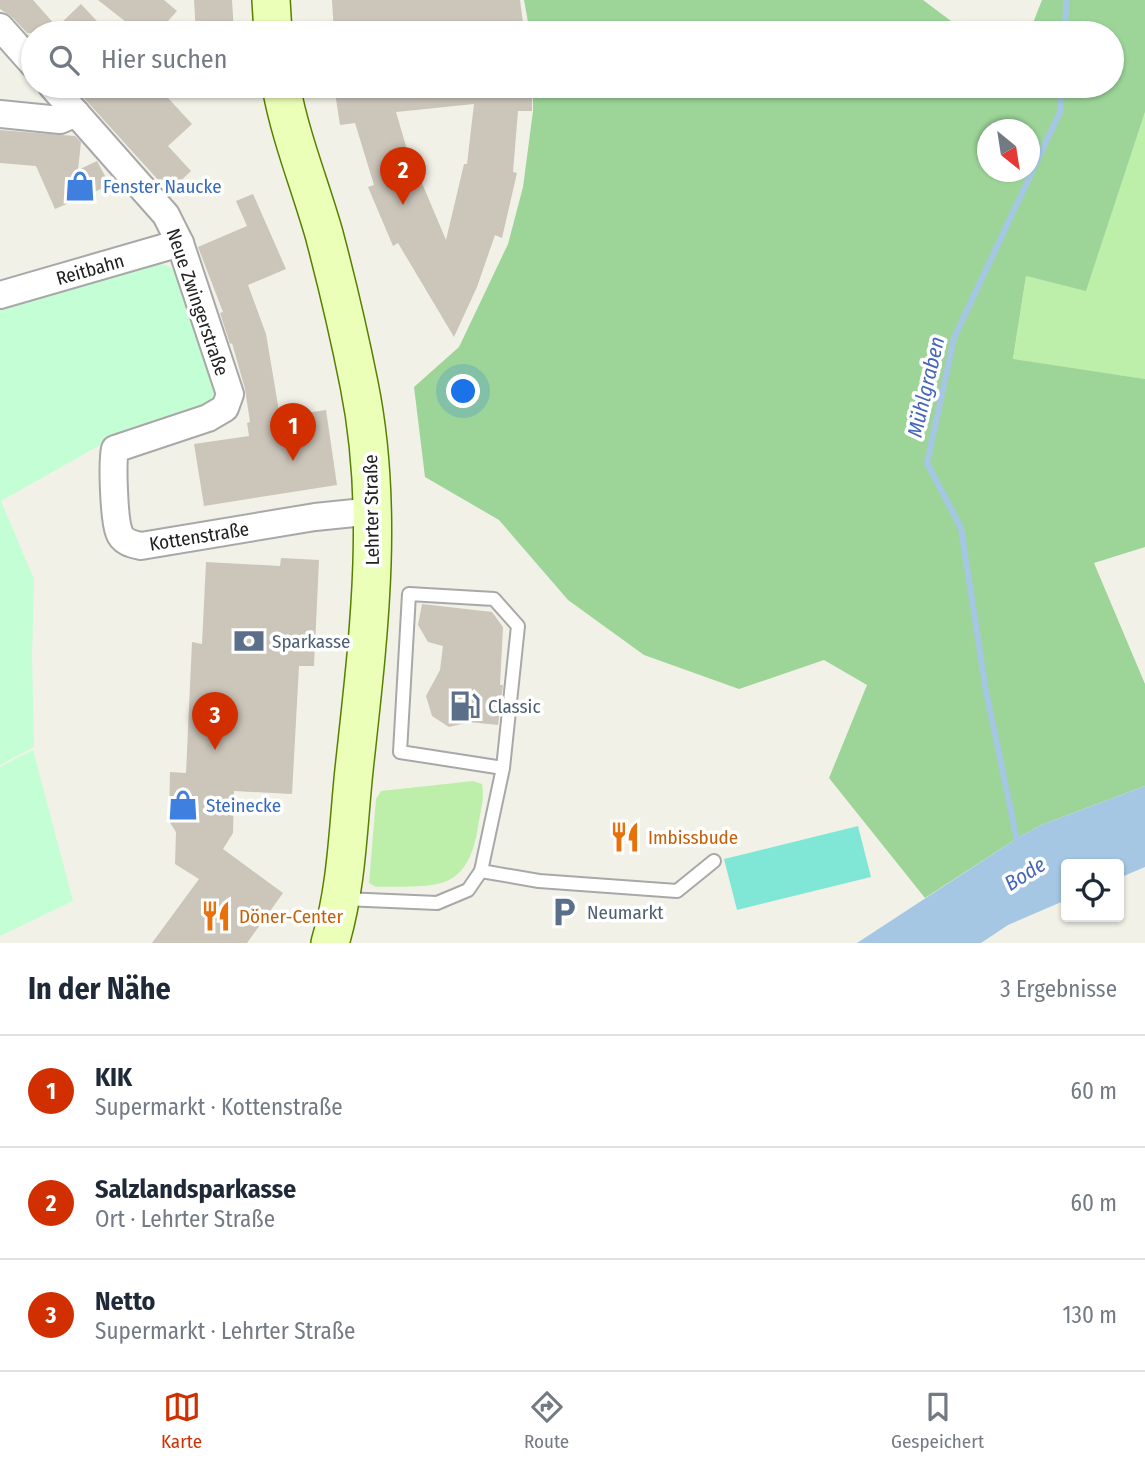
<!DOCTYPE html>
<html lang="de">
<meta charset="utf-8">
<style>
body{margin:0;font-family:"Fira Sans Condensed",sans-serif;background:#f2f2f3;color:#1f2937}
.controls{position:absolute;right:21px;bottom:21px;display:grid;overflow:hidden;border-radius:7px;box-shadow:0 2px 5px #0004}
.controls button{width:63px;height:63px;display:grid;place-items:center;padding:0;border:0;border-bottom:2px solid #e0e1e3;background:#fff;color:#1f2937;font:35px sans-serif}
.compass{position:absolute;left:977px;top:119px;width:63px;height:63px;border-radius:50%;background:#fff;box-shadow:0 2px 5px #0004;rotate:150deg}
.you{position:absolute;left:464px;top:392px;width:24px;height:24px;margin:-18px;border:5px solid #fff;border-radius:50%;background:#1a73e8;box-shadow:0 0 0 10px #1a73e833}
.badge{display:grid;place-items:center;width:46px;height:46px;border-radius:50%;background:#d22f00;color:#fff;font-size:23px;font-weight:700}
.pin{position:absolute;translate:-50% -58px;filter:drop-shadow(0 2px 4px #0008)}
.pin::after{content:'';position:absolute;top:37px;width:24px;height:21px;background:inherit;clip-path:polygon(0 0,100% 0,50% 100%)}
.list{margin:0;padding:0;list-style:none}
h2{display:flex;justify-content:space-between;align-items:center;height:91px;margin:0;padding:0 28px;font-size:30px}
h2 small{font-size:23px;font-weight:400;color:#747a83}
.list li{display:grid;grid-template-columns:46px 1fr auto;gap:21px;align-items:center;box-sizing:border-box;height:112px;padding:0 28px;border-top:2px solid #e0e1e3}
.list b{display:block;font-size:26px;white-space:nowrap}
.list p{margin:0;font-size:23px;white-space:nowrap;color:#747a83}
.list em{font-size:23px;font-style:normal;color:#747a83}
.icon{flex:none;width:38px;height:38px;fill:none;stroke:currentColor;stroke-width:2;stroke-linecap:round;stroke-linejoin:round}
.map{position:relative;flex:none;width:1145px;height:943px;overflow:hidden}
.search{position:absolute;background:#fff;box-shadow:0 2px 5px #0004;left:21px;right:21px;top:21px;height:77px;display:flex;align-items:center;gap:18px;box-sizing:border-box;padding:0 24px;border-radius:38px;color:#747a83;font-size:26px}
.sheet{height:427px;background:#fff}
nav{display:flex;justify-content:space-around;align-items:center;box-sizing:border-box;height:98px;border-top:2px solid #e0e1e3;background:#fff;font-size:19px;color:#747a83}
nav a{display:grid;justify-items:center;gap:4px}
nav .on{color:#d22f00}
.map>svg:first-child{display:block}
.grass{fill:#bdefaa}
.forest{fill:#9dd599;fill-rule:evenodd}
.park{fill:#c3fed5}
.pitch{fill:#80e7d6}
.water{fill:#a5c7e3}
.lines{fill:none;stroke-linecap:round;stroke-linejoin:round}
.stream{stroke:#a5c7e3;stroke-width:6}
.building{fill:#cbc5ba;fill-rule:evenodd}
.lane-casing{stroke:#a8a8a8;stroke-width:16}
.street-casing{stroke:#a8a8a8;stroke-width:30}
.secondary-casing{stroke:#568000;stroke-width:40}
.lane{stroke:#fff;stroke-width:12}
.street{stroke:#fff;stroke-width:26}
.secondary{stroke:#ecffb9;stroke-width:37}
.labels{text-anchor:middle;stroke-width:7;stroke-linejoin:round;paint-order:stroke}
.shop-label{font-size:19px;fill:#366cbe;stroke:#fff;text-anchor:start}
.street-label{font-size:19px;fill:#212121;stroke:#fff}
.service-label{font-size:19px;fill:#4e5e75;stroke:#fff;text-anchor:start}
.food-label{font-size:19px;fill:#c56008;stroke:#fff;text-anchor:start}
.water-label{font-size:21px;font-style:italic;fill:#4465ba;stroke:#fff}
</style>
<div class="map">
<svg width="1145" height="943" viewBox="0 0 1145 943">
<rect width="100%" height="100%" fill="#f2f1e7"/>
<g class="grass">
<polygon points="1145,112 1145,379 1013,360 1026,276 1086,290"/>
<path d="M 473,781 L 482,784 C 485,798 480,813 478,827 C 467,896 432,885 376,887 L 369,883 L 376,799 L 381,791 Z"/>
</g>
<g class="forest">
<polygon points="524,0 923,0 967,33 530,33"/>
<path d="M 1042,0 L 1145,0 L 1145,112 L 1086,291 L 1026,276 L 1013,359 L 1145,379 L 1145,547 L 1094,563 L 1145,684 L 1145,786 L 1041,825 L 1016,839 L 925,898 L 829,778 L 867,685 L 824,660 L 739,689 L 644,655 L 568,600 L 499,520 L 425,477 L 414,387 L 459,347 L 508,244 L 523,187 L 533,111 L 533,86 L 1112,86 L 1112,33 L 1029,33 ZM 988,130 L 1030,130 L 1030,172 L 988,172 Z"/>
</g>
<g class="park">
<polygon points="156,262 170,267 181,279 219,392 203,411 107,441 1,501 34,579 32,657 34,747 0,765 0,305"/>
<polygon points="33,750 73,901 0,936 0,767"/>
</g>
<polygon class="pitch" points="858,826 871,877 737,910 724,859"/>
<polygon class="water" points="1145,786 1145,867 1119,878 1119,864 1066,864 1066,900 1008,925 981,943 857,943 1016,839 1041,825"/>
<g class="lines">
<g class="stream">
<polyline points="1065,33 1066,0"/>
<polyline points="1018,845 986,691 961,528 927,463 954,338 1060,112 1062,86"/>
</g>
</g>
<g class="building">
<polygon points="0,0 33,0 57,27 81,4 108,33 27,33 12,17 0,9"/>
<polygon points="98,0 164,0 177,11 157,33 140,33"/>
<polygon points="194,0 232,0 234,33 196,33"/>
<polygon points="332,0 520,0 523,23 519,24 520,33 334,33"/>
<polygon points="73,86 157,86 192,124 168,146 191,171 169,192"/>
<path d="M 334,86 L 532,86 L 532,111 L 518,111 L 513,172 L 517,173 L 502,238 L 495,235 L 477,287 L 454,337 L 398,243 L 393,246 L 368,187 L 374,185 L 355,123 L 340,125 ZM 474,104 L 467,164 L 464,164 L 446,240 L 416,169 L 413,170 L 396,112 Z"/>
<polygon points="0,130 75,136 81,142 78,170 97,161 110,185 55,209 36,166 0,163"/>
<polygon points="253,194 286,269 248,285 266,334 280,417 326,410 337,485 204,506 194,444 249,436 247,423 250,422 245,389 232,343 230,344 220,313 223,312 198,247 247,226 236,201"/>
<polygon points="281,558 319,560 314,666 299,666 292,794 234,791 233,833 223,849 283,893 247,943 152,943 199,879 175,864 176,832 169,821 170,772 186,773 192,642 202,644 206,562 280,566"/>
<polygon points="422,604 492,612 503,627 500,685 503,685 498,725 469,722 449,727 432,716 426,696 440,670 443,646 428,642 418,625"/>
</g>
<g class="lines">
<g class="lane-casing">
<g id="lane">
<polyline points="481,871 539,881 677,891 714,861"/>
<polyline points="344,899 437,903 468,890 481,871 503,768 400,752 409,594 494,599 518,626 503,768"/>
</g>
</g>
<g class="street-casing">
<g id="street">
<polyline points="0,27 33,64"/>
<path d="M 52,86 L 166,215 L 180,243 L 230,394 L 225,408 L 208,418 L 115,449 C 112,463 114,519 119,532 C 122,542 132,544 141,546 L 315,517 L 374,511"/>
<polyline points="0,114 60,120 76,113"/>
<polyline points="0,295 180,243"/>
</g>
</g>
<g class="secondary-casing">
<g id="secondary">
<polyline points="271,0 273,33"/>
<path d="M 281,86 C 290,136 310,185 324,234 C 337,283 349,334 359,384 C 385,512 368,641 354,770 C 348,827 347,887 330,943"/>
</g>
</g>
<use href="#lane" class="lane"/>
<use href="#street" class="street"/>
<use href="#secondary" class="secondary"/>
</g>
<defs>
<g id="shop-bare" transform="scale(2.415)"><path d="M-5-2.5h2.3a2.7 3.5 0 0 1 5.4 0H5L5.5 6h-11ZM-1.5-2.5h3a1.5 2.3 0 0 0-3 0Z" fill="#3f7fe0" stroke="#fff" stroke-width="2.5" paint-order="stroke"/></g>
<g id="bank-bare" transform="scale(2.415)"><path d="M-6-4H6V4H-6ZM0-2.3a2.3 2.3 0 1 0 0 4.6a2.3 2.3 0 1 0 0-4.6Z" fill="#5c6f8a" stroke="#fff" stroke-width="2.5" paint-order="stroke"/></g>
<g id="fuel-bare" transform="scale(2.415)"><path d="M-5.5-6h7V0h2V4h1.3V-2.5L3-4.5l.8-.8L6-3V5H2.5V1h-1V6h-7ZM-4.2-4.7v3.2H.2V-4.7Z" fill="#5c6f8a" stroke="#fff" stroke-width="2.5" paint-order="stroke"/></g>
<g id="restaurant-bare" transform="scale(2.415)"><path d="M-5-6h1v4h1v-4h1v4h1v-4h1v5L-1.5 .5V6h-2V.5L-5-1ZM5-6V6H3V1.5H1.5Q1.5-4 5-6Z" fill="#e8710a" stroke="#fff" stroke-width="2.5" paint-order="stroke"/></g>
<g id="parking-bare" transform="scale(2.415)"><path d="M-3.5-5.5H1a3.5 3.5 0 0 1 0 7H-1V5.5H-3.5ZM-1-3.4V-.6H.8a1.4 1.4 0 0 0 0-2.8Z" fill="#5c6f8a" stroke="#fff" stroke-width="2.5" paint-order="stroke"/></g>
</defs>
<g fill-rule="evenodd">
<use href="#shop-bare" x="80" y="186"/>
<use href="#bank-bare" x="249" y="641"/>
<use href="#fuel-bare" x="465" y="706"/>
<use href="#shop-bare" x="183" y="805"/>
<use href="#restaurant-bare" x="625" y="837"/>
<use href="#parking-bare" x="564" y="912"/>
<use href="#restaurant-bare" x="216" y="916"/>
</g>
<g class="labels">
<g class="shop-label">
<text x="103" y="193">Fenster Naucke</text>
<text x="206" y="812">Steinecke</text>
</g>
<g class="street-label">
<text transform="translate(90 269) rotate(-16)" y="7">Reitbahn</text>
<text transform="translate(198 302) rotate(71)" y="7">Neue Zwingerstraße</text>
<text transform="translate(371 510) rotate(-91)" y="7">Lehrter Straße</text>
<text transform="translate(199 536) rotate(-9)" y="7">Kottenstraße</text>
</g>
<g class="service-label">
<text x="272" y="648">Sparkasse</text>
<text x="488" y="713">Classic</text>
<text x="587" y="919">Neumarkt</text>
</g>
<g class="food-label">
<text x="648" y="844">Imbissbude</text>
<text x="239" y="923">Döner-Center</text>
</g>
<g class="water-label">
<text transform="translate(926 387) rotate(-77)" y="7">Mühlgraben</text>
<text transform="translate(1025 874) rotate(-32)" y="7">Bode</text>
</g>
</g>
</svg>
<div class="controls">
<button><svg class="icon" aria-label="locate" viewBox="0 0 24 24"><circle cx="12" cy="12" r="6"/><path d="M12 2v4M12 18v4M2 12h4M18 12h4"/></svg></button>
</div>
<svg class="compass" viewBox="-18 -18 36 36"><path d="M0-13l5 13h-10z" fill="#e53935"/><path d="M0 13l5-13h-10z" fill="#747a83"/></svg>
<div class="you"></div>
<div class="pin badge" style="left:293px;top:461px">1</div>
<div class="pin badge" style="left:403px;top:205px">2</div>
<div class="pin badge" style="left:215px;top:750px">3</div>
<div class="search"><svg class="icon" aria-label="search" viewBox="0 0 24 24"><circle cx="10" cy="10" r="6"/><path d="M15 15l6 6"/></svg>Hier suchen</div>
</div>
<section class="sheet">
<h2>In der Nähe<small>3 Ergebnisse</small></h2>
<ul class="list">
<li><span class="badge">1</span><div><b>KIK</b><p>Supermarkt · Kottenstraße</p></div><em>60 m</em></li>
<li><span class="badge">2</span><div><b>Salzlandsparkasse</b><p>Ort · Lehrter Straße</p></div><em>60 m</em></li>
<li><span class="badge">3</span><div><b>Netto</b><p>Supermarkt · Lehrter Straße</p></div><em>130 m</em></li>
</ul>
</section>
<nav>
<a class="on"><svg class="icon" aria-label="map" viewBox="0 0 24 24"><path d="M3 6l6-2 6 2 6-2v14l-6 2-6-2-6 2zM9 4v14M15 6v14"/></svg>Karte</a>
<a><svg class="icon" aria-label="directions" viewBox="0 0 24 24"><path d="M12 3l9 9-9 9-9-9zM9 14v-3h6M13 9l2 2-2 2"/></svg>Route</a>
<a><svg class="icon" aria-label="saved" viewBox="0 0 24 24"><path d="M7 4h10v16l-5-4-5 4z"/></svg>Gespeichert</a>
</nav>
